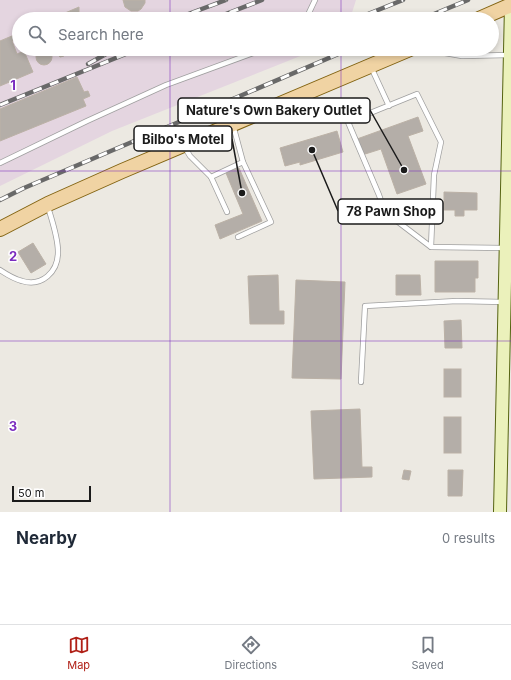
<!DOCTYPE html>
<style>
body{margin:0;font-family:Inter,sans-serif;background:#f2f2f3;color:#1f2937}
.scale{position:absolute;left:12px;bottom:10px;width:79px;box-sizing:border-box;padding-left:4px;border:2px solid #1b1b1b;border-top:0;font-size:11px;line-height:14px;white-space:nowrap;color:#1b1b1b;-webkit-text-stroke:3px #fff;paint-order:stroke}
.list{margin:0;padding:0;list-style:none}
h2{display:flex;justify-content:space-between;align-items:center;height:52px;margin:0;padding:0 16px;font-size:17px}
h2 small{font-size:13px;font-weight:400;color:#747a83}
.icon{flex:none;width:22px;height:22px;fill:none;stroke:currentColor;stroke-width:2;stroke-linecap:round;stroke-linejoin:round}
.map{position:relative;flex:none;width:511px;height:512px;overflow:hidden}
.search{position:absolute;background:#fff;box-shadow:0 2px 6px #0003;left:12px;right:12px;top:12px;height:44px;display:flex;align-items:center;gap:10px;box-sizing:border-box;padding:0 14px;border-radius:22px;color:#747a83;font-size:15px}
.sheet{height:112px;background:#fff}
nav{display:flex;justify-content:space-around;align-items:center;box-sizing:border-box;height:56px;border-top:1px solid #e0e1e3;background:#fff;font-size:11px;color:#747a83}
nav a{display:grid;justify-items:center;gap:2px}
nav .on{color:#b02017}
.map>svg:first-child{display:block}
.industrial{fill:#e4d5e0}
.building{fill:#b4aea8;stroke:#bbb1a6}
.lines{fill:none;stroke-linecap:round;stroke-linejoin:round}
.lane-casing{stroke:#9f9f9f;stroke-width:6}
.secondary-casing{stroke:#566411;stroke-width:14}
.primary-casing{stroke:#826311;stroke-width:16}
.lane{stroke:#fff;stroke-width:4.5}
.secondary{stroke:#ebf1bb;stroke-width:12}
.primary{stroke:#f0d3a3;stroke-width:14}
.rail-casing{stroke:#696969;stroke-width:4.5}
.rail{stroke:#fff;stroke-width:3;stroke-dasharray:9;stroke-linecap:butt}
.grid{fill:none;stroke:#7b2cbf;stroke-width:1;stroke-opacity:0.55}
.grid-label{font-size:13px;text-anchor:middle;font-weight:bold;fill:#7b2cbf;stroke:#fff;stroke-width:3;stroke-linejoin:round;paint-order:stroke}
.leader{fill:none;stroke:#1b1b1b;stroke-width:1.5}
.callout-dot{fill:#1b1b1b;stroke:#fff;stroke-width:1.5}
.callout{fill:#fff;stroke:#1b1b1b;stroke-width:1.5}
.callout-label{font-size:13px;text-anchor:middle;font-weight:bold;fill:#1b1b1b}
</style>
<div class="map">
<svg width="511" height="512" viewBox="0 0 511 512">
<rect width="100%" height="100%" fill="#ece9e2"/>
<polygon class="industrial" points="0,0 356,0 350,19 19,19 19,49 318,49 112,131 0,186"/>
<g class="building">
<polygon points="123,0 145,0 145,3 141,9 138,11 131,11 125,7"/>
<polygon points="79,7 79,19 51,19"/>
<polygon points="19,33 19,38 12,41 17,54 24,51 33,72 0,86 0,41"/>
<polygon points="56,49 67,49 67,52 64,56 60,57 56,53"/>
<circle cx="44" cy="57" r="8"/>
<polygon points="77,77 84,92 88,91 90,96 83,99 86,106 0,141 0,109"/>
<polygon points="418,117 423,131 408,136 426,184 397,194 381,149 362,155 357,139"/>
<polygon points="337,131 343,152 300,165 300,162 285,166 280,148"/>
<polygon points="239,168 262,221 220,239 215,225 243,214 226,173"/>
<polygon points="444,192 477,193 477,210 464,210 464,216 455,216 455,210 444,210"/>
<polygon points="33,243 46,264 31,273 18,252"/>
<polygon points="435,261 478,261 478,278 475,278 475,292 435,292"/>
<polygon points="278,275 279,311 284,311 284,324 250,324 248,276"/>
<polygon points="396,275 420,275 421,295 396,295"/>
<polygon points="296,280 345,282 341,379 292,378"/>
<polygon points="461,320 462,348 445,348 444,321"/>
<rect x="444" y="369" width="17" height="28"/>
<polygon points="360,409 362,467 372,467 372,477 314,479 311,411"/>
<rect x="444" y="417" width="17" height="36"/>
<polygon points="404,470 411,471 409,480 402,479"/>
<polygon points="448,470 463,470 462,496 448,496"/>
</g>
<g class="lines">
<g class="lane-casing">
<g id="lane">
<polyline points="306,19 315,0"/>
<polyline points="443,49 445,53 462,56 510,55"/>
<polyline points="371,67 389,106"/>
<polyline points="233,125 243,162 271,222 238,237"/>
<polyline points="184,146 190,156 211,177 227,212"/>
<polyline points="0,163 87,121 166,85 264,49"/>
<polyline points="211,177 243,162"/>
<polyline points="431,247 434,175 441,142 417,94 348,122 379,195 385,212 431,247 504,248"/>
<path d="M 0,270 C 6,274 14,279 22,281 C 42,287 58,272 58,252 C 58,237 52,221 48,207"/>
<polyline points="361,382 365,306 457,301 504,302"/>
</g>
</g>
<g class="secondary-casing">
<polyline id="secondary" points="500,512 511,5"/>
</g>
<g class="primary-casing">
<g id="primary">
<polyline points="479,19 511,5"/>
<polyline points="0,229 48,204 122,171 410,49"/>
</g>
</g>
<use href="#lane" class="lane"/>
<use href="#secondary" class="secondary"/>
<use href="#primary" class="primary"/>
<g class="rail-casing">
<g id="rail">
<polyline points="368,14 403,0"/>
<polyline points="175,19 226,0"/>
<polyline points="213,19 262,0"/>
<polyline points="422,19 468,0"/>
<polyline points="88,64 115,49"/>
<polyline points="0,105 138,49"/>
<polyline points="0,200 24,188 350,49"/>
</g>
</g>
<use href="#rail" class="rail"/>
</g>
<path class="grid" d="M 170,0 L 170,19M 341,0 L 341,19M 170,49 L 170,512M 341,49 L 341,512M 0,171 L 511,171M 0,341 L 511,341"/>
<g class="grid-label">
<text x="13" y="90">1</text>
<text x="13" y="261">2</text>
<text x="13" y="431">3</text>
</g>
<path class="leader" d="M404 170L370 110M242 193L232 139M312 150L338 211"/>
<g class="callout-dot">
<circle cx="404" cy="170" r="4"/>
<circle cx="242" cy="193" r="4"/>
<circle cx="312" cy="150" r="4"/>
</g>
<g class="callout">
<rect x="178" y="98" width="192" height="25" rx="4"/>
<rect x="134" y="126" width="98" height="25" rx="4"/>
<rect x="338" y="199" width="105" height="25" rx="4"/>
</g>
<g class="callout-label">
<text x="274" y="115">Nature's Own Bakery Outlet</text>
<text x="183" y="144">Bilbo's Motel</text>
<text x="391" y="216">78 Pawn Shop</text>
</g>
</svg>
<div class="scale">50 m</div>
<div class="search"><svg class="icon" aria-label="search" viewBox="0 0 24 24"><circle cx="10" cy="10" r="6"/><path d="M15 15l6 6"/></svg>Search here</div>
</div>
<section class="sheet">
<h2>Nearby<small>0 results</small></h2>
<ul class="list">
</ul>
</section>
<nav>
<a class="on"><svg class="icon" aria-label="map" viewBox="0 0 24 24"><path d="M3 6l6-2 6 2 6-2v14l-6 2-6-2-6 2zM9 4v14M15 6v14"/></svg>Map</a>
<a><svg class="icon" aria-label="directions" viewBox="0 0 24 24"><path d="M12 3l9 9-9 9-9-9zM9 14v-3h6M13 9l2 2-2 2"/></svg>Directions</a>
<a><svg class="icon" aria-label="saved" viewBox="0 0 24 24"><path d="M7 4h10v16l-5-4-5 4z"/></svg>Saved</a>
</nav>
